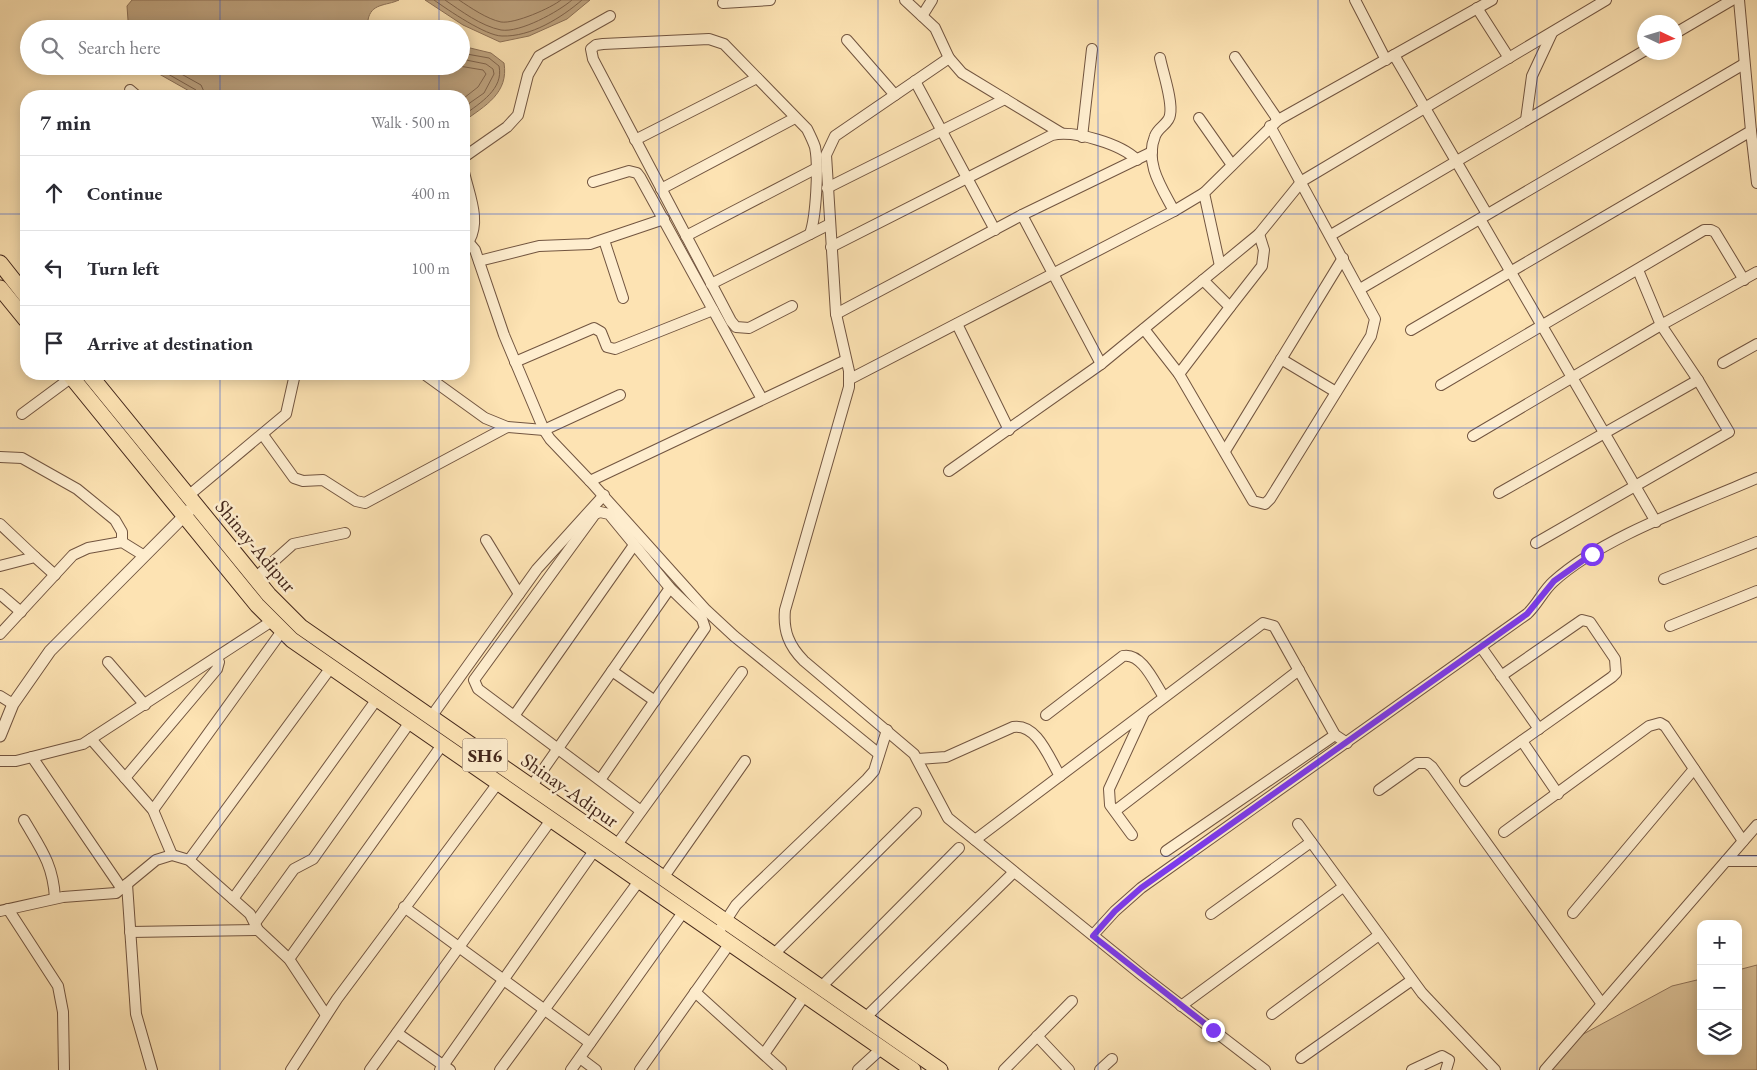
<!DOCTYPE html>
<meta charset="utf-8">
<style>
body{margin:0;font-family:"EB Garamond",serif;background:#f2f2f3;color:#2b2b33}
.controls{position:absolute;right:15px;bottom:15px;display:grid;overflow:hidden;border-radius:10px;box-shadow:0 2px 12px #0003}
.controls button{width:45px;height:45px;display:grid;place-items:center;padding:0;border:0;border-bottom:1px solid #e1e1e2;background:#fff;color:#2b2b33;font:25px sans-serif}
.compass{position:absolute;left:1637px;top:15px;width:45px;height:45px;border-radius:50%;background:#fff;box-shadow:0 2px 12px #0003;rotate:94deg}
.stop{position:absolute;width:15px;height:15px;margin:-11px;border:4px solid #7c3aed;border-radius:50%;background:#fff}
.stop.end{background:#7c3aed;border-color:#fff;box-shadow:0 1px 5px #0008}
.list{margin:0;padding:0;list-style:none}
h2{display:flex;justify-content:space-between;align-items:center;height:65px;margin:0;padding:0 20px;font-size:21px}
h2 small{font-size:16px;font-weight:400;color:#7c7c81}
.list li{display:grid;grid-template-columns:32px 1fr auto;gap:15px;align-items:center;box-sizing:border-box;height:75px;padding:0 20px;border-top:1px solid #e1e1e2}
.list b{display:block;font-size:19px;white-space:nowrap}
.list em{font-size:16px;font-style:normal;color:#7c7c81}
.icon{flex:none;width:28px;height:28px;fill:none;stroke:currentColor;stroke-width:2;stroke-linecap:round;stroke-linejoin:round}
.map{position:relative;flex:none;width:1757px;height:1070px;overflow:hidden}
.search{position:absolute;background:#fff;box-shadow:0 2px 12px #0003;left:20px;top:20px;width:450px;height:55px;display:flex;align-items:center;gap:12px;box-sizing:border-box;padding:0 18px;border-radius:28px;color:#7c7c81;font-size:19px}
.panel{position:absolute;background:#fff;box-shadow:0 2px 12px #0003;left:20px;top:90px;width:450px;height:290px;border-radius:20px}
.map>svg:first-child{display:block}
.green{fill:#ddc399;stroke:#90745a}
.water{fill:#bea37f;stroke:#8d7157}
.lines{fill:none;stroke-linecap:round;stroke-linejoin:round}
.shore{stroke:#80644c;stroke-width:1}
.minor-casing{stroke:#725540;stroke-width:12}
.tertiary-casing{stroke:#725540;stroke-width:13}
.primary-casing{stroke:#43261a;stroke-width:17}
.minor{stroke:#feedce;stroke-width:10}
.tertiary{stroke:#feedce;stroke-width:11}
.primary{stroke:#fde3b3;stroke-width:15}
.route{stroke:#7c3aed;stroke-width:6}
.grid{fill:none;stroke:#1d4ed8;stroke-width:1;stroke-opacity:0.55}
.labels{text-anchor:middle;stroke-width:5;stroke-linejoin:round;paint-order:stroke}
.shield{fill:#feedce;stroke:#7b6250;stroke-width:1}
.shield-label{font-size:19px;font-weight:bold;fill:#43261a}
.street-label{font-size:20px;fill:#43261a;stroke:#feedce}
</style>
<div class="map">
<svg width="1757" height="1070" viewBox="0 0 1757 1070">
<rect width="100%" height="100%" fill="#fde3b3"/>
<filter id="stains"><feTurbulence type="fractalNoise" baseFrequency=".004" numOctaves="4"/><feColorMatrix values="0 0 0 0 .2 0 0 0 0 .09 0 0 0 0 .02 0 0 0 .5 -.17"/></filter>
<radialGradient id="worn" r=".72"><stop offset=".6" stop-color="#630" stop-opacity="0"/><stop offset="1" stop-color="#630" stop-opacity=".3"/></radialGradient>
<polygon class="green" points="1757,965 1757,1070 1543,1070 1563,1045 1672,986 1701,979 1701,1051 1738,1051 1738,970"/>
<g class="water">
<path d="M 132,0 L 399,0 C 386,6 371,3 368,20 L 376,29 L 133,29 L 128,20 L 127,6 Z"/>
<polygon points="425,0 590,0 567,19 529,36 500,42 463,25"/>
<path d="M 466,47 L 491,53 L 504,63 C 509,93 485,106 464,121 L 464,96 L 198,96 L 145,66 L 461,66 L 461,48 Z"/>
</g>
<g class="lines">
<g class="shore">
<path d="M 434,0 C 448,10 486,36 502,36 C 531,37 561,18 582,0"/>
<path d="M 445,0 C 461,11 481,26 501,30 C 520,33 558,12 572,0"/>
<path d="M 459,0 C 471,8 487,19 501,22 C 515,24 551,8 561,0"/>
<path d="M 461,53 L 489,58 L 499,66 C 504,89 480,103 464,115"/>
<polyline points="461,59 486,64 493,69 494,74 484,93 464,107"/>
<polyline points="154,66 196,90 199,96"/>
<polyline points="167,66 201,85 206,96"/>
<polyline points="459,66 483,70 486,74 478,87 464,98"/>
</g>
<g class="minor-casing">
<g id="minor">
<polyline points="905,0 935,28 949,58 962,73 1061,133"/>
<polyline points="1355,0 1386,60"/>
<polyline points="723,3 770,0"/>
<polyline points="1477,8 1509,58"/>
<polyline points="922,16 932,0"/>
<polyline points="1674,34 1732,0"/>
<polyline points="847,40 895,95"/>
<polyline points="1394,55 1487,214"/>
<polyline points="1235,57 1278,120"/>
<path d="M 949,58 L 835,136 L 826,155 L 836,314 L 849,371 L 849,387 L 785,610 C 783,631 789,646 804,661 L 914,754 L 948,818 L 1143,976 L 1265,1070"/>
<path d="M 1160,58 C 1163,73 1173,101 1170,115 C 1169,124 1158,127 1155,136 C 1144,163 1162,188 1174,211"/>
<polyline points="915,81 995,230"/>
<polyline points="130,90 137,96"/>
<polyline points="1199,118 1232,165"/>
<polyline points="1526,120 1532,76 1552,33"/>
<polyline points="1751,131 1757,183"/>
<polyline points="1082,137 1092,49"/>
<polyline points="635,140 757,78"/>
<polyline points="464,157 507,127 518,115 528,75 539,56 610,16"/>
<path d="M 464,172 C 469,195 481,220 469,241"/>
<polyline points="593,182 629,171 637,173 640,177 762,399"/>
<polyline points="827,188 1005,99"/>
<polyline points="661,189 795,118"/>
<polyline points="1022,215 1101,364"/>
<polyline points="1480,219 1656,522"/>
<polyline points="1331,235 1644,51"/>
<polyline points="686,236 815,169"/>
<polyline points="464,237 475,250 504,335 544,430 550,439 590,481"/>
<polyline points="604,240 623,298"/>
<path d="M 831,247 L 1052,135 C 1075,130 1121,144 1137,160"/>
<polyline points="479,261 539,246 590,244 664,219"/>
<polyline points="1220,266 1204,193 1278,120 1492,0"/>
<polyline points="1203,280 1230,307 1179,374 1253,501 1265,504 1270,499 1371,336 1375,319 1270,126"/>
<polyline points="711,284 830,224"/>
<polyline points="1360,289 1744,64"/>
<path d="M 792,306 L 749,328 L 736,327 L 731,321 L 593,59 L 591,49 L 596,45 L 603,44 L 709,39 L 724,44 L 807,129 C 810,135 813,141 815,147 C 819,166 816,217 810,234"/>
<polyline points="1230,307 1262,266 1264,250 1259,234"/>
<polyline points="836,314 1022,215 1152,152"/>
<polyline points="957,324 1009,430"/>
<polyline points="1144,329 1179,374"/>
<polyline points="1411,330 1751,131 1739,0"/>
<polyline points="1281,359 1336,392"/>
<polyline points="846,360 590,481 706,610 734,636 879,754"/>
<polyline points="515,362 594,328 601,332 607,347 615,349 713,310"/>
<polyline points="1723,363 1757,344"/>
<polyline points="424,374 485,418 507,427 544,430 620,395"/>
<polyline points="850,379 1174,211 1204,193"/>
<polyline points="1441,385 1704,230 1711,230 1715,232 1744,280"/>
<polyline points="22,414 72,377"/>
<polyline points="263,435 294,478 303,481 323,480 356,501 365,503 507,427"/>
<polyline points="1473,436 1661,325 1757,272"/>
<polyline points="1225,451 1343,258"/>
<polyline points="0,457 22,458 77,489 115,520 122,532 122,542"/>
<polyline points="949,471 1101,364 1259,234 1302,181 1606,0"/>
<polyline points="1499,493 1698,380"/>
<polyline points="188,496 286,414 295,374"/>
<polyline points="0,524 35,557"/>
<polyline points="486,540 519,594"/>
<polyline points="1536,543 1729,432 1698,380 1661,325 1638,270"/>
<polyline points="0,566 35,557 55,575"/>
<polyline points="255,578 293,544 345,533"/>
<polyline points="1664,579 1757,542"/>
<polyline points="0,594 21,612"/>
<polyline points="1670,626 1757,591"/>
<polyline points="0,634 73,555 88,548 122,542 143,555"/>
<polyline points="1481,647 1539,729"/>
<polyline points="108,662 145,705"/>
<polyline points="612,671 655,701"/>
<polyline points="0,696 13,704"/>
<path d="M 1046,715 L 1123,656 C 1142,652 1155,684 1164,697"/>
<polyline points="514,716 634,545"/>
<polyline points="431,717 537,569 604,495"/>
<polyline points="91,739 153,810 172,855"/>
<polyline points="1522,741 1558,794"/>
<polyline points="32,757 122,889"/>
<path d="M 918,759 L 946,757 L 1013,727 C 1037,723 1049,758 1060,776"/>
<polyline points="0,761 16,761 83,744 272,621"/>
<polyline points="125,778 217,669 219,662 216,658"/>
<polyline points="600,780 705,628 702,619 670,588 609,514 600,512 595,514 474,680 478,689 641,811"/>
<polyline points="1465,781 1612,677 1616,673 1615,659 1590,622 1582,620 1501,676"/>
<polyline points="531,787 670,588"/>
<polyline points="1379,790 1417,763 1427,763 1432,767 1602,1004"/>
<polyline points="153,810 282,631"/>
<polyline points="1115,811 1299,670"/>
<path d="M 24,820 C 41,849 53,864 55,898"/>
<polyline points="1298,824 1422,993 1495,1070"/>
<polyline points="1504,832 1649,726 1660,723 1665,726 1743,841"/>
<polyline points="1132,835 1110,805 1109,789 1144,713"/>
<polyline points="975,840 1263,623 1274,626 1335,735 1347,743"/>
<polyline points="616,846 742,672"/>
<polyline points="1166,851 1335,735"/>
<polyline points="189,860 332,666"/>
<polyline points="1726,861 1757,861"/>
<polyline points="663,878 745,761"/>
<polyline points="127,884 136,1014 152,1070"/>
<polyline points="233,899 377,699"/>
<polyline points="404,907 590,1043"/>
<polyline points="8,909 58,986 63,1012 64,1070"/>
<polyline points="0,911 63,897 116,893 156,860 172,855 189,860 250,914 258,930 289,959 326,1015"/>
<polyline points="1573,913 1694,769"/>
<polyline points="1211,914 1311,842"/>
<polyline points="255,923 294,869 313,859 410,722"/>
<polyline points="130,932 258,930"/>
<polyline points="717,934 736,905 750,891 867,779 874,771 887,730"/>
<path d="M 1093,935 L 1115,911 L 1141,888 L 1527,614 C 1537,605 1543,591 1553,582 C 1602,537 1695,505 1757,478"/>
<polyline points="774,954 916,813"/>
<polyline points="289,959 442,745"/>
<polyline points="821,987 959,848"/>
<polyline points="695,992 781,1070"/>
<polyline points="1181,1006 1343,887"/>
<polyline points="1272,1014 1379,935"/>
<polyline points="865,1018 1014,872"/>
<polyline points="397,1033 450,1070"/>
<polyline points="1037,1036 1069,1070"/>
<polyline points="764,1054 805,995"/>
<polyline points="580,1058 596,1070"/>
<polyline points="1301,1058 1412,980"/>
<polyline points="291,1070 337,999 498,783"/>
<polyline points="370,1070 551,820"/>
<polyline points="440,1070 594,851"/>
<polyline points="500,1070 639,881"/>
<polyline points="571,1070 684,911"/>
<polyline points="640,1070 730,943"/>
<polyline points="858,1070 882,1048"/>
<polyline points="1004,1070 1072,1001"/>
<polyline points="1100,1070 1112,1059"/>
<polyline points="1412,1070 1442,1056 1449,1060 1446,1070"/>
<polyline points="1545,1070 1757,825"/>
</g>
</g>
<g class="tertiary-casing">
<polyline id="tertiary" points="0,736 13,704 50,651 195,505"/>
</g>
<g class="primary-casing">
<g id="primary">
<polyline points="0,263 26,296"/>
<polyline points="0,288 26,320"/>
<polyline points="69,374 257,605 292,640 913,1070"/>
<polyline points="89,374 269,595 301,627 940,1070"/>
</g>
</g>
<use href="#minor" class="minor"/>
<use href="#tertiary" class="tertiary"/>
<use href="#primary" class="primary"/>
</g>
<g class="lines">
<polyline class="route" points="1213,1030 1093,936 1115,911 1141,888 1527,614 1554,581 1592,554"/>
</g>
<path class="grid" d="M 220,0 L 220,29M 439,0 L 439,29M 659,0 L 659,1070M 878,0 L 878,1070M 1098,0 L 1098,1070M 1318,0 L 1318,1070M 1537,0 L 1537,1070M 220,66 L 220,96M 439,66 L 439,96M 0,214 L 26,214M 464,214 L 1757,214M 220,374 L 220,1070M 439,374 L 439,1070M 0,428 L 1757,428M 0,642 L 1757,642M 0,856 L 1757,856"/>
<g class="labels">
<rect class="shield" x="462.5" y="738.5" width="45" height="33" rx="4"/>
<g class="shield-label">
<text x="485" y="762">SH6</text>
</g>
<g class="street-label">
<text transform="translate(256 546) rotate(50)" y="7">Shinay-Adipur</text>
<text transform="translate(570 790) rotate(35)" y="7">Shinay-Adipur</text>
</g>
</g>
<rect width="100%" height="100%" filter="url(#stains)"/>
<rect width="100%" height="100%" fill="url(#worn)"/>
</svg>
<div class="controls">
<button>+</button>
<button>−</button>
<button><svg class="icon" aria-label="layers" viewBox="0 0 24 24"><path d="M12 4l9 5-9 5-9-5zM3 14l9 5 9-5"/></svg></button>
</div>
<svg class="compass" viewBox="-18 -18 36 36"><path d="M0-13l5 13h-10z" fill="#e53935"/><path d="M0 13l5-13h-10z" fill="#7c7c81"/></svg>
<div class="stop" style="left:1592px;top:554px"></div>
<div class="stop end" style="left:1213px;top:1030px"></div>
<div class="search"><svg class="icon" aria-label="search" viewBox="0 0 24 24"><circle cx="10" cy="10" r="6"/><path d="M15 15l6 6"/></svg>Search here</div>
<section class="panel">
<h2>7 min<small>Walk · 500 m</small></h2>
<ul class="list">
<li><svg class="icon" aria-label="ahead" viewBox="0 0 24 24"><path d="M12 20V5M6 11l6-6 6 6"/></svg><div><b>Continue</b></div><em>400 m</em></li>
<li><svg class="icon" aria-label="left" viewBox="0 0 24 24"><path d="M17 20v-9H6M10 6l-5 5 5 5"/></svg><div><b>Turn left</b></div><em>100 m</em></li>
<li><svg class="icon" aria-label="arrive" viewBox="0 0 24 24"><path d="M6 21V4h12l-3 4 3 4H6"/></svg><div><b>Arrive at destination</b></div></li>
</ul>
</section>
</div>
